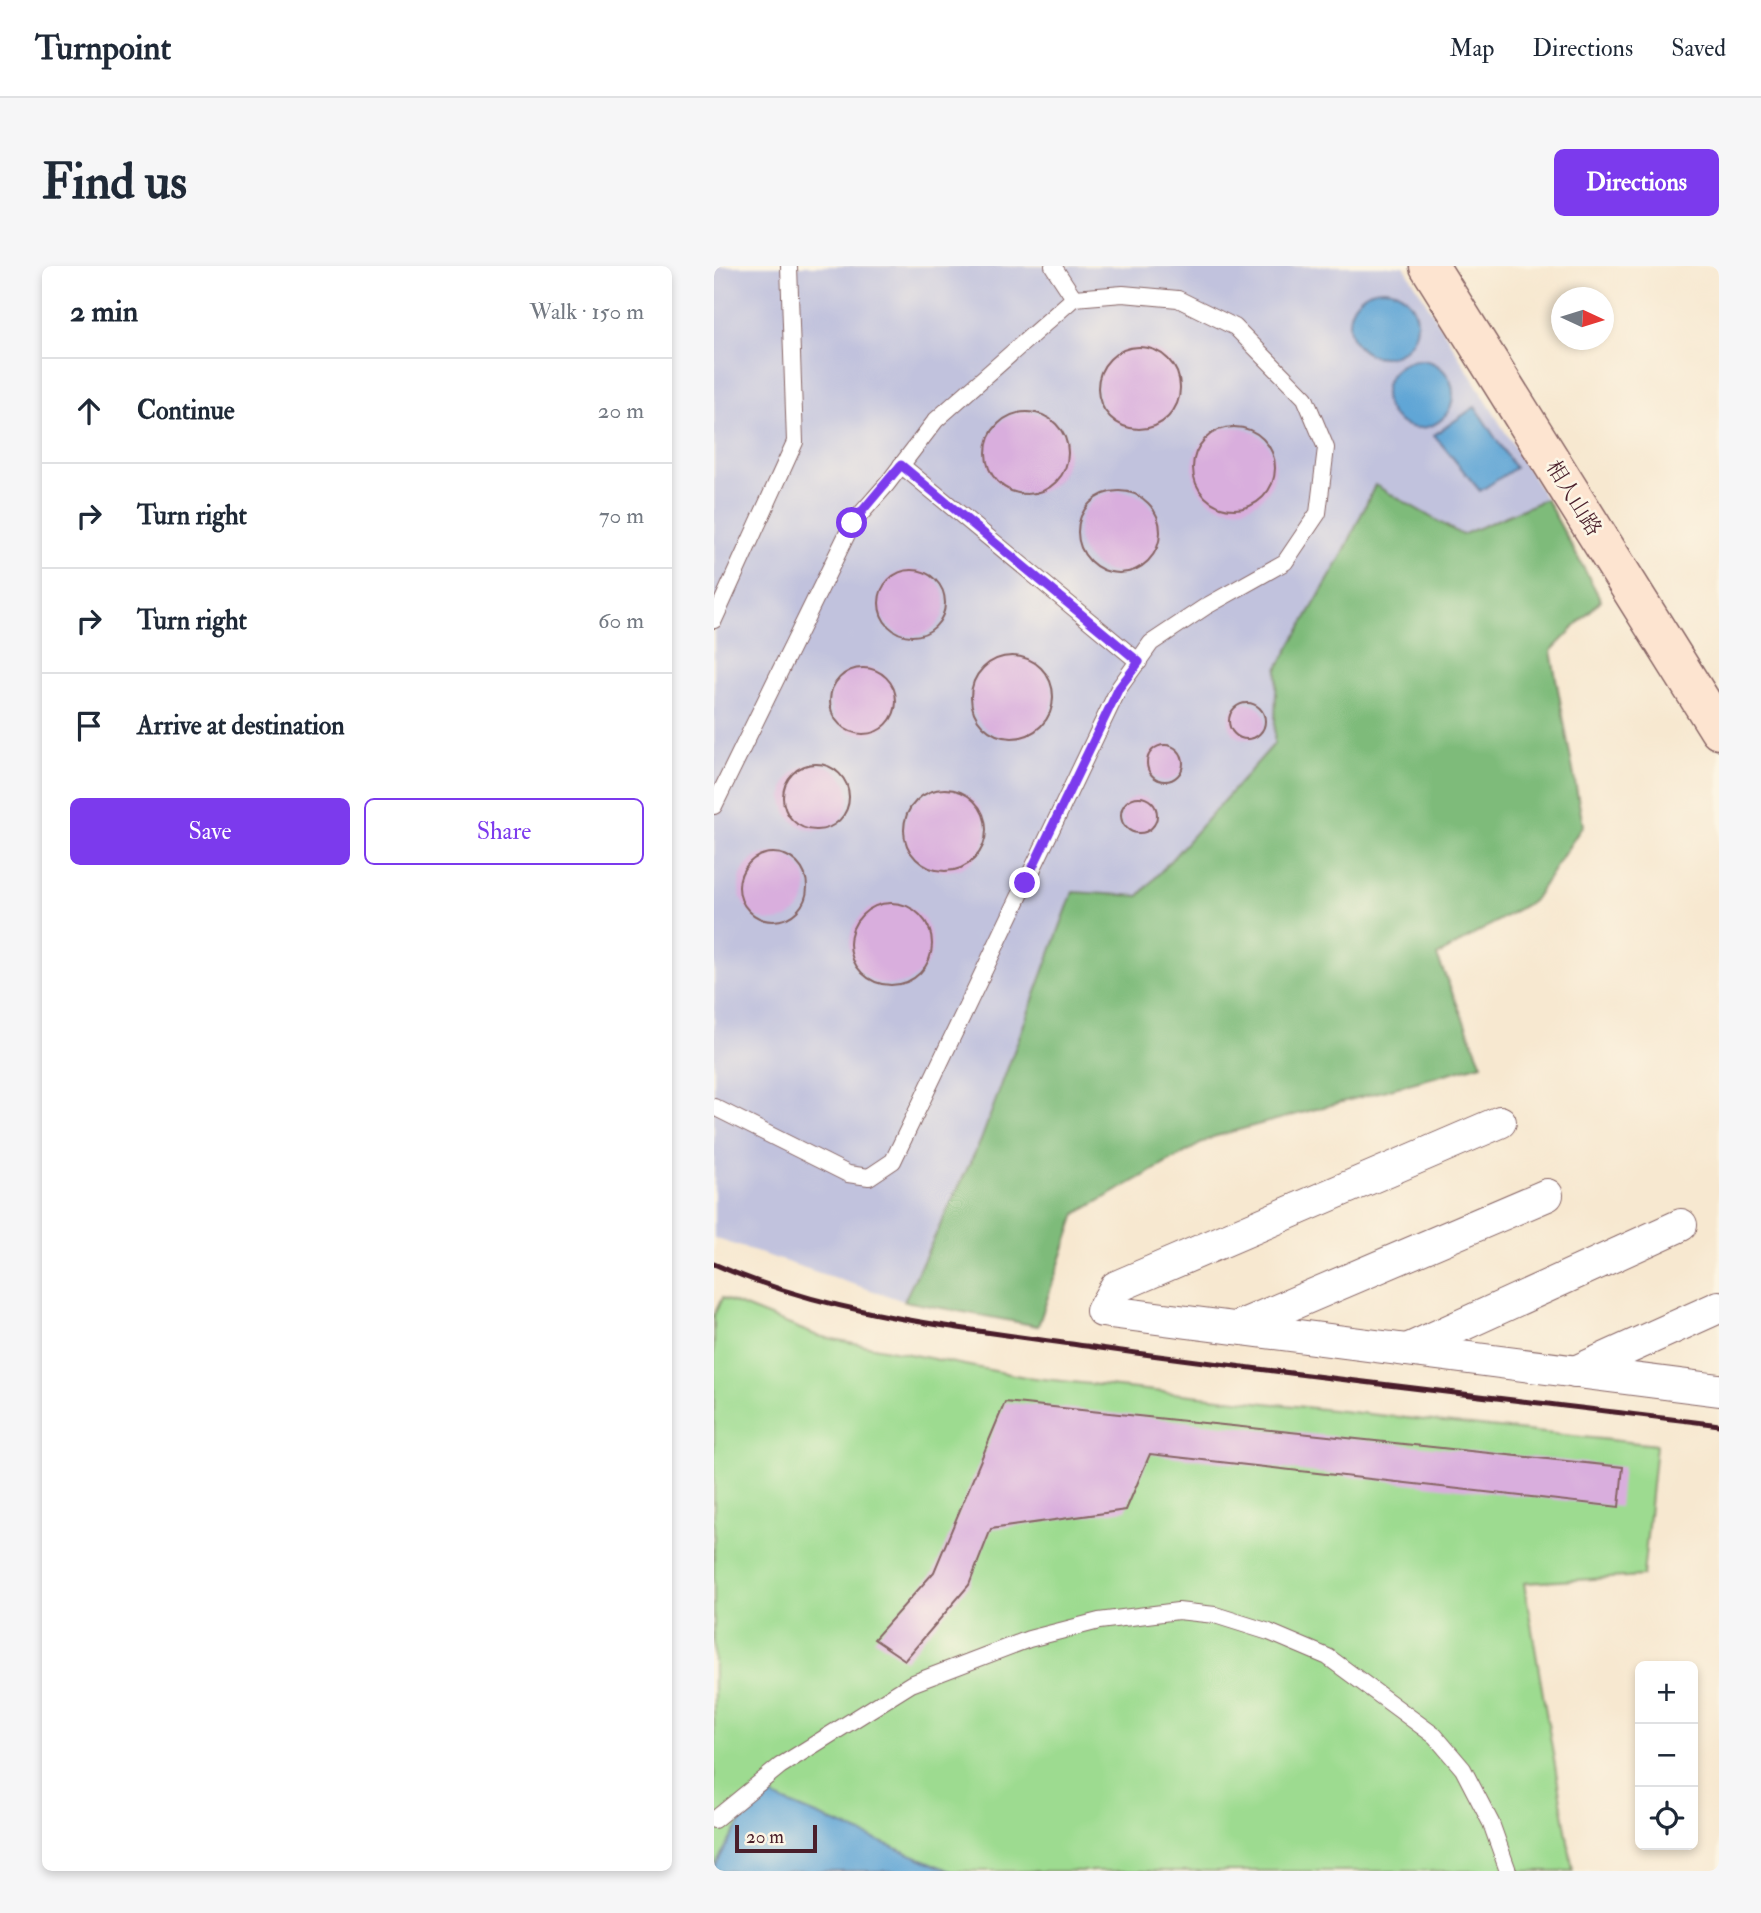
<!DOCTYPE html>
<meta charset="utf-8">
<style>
body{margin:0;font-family:"IM FELL Double Pica","Noto Serif SC",serif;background:#f6f6f7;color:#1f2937}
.controls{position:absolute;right:21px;bottom:21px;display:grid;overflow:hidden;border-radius:10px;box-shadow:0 4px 10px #0003}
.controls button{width:63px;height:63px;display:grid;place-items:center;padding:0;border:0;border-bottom:2px solid #e0e1e3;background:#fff;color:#1f2937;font:35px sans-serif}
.compass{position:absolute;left:837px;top:21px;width:63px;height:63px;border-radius:50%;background:#fff;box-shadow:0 4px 10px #0003;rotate:94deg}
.scale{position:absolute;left:21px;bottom:18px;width:82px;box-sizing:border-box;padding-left:7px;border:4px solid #4a1f2b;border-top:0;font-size:19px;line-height:24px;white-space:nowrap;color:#4a1f2b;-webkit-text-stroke:5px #fcf5e5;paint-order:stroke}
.stop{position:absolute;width:21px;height:21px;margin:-16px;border:5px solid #7c3aed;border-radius:50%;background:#fff}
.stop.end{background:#7c3aed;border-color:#fff;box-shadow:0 2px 7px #0008}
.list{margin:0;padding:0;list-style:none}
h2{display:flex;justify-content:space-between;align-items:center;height:91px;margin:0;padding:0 28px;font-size:30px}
h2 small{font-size:23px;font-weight:400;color:#747a83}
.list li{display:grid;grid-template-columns:46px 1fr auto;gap:21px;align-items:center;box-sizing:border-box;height:105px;padding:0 28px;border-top:2px solid #e0e1e3}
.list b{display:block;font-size:26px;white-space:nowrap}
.list em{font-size:23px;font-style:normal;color:#747a83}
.actions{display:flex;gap:14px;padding:21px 28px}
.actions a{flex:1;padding:16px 0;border:2px solid #7c3aed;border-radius:10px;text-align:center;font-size:24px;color:#7c3aed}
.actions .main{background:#7c3aed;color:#fff}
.icon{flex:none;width:38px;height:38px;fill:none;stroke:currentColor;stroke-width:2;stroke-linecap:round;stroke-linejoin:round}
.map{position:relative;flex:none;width:1005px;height:1605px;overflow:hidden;border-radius:10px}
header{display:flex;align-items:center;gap:42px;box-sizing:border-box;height:98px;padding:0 35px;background:#fff;border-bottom:2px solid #e0e1e3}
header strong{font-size:33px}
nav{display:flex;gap:38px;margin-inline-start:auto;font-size:24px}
.intro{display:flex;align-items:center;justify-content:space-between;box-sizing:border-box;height:168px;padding:0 42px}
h1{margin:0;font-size:49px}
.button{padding:18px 32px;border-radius:10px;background:#7c3aed;color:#fff;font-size:24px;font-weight:700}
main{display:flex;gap:42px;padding:0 42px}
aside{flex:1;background:#fff;border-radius:10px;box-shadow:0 4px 10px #0003}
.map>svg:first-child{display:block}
.industrial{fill:#c1c2dd}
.green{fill:#9ddb90;stroke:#747d5e;stroke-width:2}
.forest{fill:#7ebb7a;stroke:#646d52;stroke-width:2}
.water{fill:#61a6d6;stroke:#566280;stroke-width:2}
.building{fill:#d9aedd}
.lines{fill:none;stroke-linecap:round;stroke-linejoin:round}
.lane-casing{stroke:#876565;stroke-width:18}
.street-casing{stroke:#876565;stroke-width:34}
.secondary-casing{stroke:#876565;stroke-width:41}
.lane{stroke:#fff;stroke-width:16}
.street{stroke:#fff;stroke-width:32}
.secondary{stroke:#fde4d0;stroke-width:38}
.rail{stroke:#4a1f2b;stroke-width:5}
.route{stroke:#7c3aed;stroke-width:9}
.labels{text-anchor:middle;stroke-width:5;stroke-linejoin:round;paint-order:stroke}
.street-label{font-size:21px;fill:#4a1f2b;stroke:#fcf5e5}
</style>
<header>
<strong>Turnpoint</strong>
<nav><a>Map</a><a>Directions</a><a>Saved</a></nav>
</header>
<div class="intro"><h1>Find us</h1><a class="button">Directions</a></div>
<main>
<aside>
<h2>2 min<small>Walk · 150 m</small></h2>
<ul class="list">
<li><svg class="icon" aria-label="ahead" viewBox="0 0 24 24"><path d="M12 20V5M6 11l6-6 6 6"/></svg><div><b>Continue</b></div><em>20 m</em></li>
<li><svg class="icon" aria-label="right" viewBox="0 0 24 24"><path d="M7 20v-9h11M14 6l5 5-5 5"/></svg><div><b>Turn right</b></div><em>70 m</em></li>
<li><svg class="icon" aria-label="right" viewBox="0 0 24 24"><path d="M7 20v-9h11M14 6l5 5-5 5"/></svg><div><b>Turn right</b></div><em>60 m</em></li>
<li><svg class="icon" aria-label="arrive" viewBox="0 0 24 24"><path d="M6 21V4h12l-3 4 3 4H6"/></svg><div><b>Arrive at destination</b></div></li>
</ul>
<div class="actions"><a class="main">Save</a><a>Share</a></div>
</aside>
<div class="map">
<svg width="1005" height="1605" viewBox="0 0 1005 1605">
<rect width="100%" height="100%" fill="#fcf5e5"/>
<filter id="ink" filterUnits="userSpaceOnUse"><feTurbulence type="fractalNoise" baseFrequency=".0143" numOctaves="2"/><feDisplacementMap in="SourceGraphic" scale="14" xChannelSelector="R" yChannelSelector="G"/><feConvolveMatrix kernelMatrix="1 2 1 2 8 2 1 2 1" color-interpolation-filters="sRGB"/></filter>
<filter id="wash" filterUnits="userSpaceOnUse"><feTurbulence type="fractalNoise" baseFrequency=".00686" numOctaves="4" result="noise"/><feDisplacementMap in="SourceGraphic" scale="28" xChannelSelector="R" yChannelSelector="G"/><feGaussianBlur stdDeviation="1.57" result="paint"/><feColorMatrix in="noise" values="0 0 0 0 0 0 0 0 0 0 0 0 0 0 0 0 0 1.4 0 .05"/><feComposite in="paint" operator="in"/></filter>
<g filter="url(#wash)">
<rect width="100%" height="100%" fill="#f7e8d0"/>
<polygon class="industrial" points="0,0 690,0 832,233 748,269 660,219 629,288 563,403 560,478 425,631 267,874 190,1035 0,972"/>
<polygon class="green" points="8,1032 104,1070 311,1111 942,1179 929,1310 810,1317 859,1605 0,1605 0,1049"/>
<polygon class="forest" points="661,219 748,269 832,233 887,334 837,385 869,559 820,634 723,690 768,798 499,871 362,948 324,1060 190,1035 267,874 359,626 425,630 560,478 563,403 629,288"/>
<g class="water">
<circle cx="669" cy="57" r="34"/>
<circle cx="705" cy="128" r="34"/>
<polygon points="761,141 801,202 766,225 720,169"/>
<polygon points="45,1525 237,1605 0,1605 0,1601"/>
</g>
<g id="blocks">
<g class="building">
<circle cx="425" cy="122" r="41"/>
<circle cx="313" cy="187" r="41"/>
<circle cx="520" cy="202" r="41"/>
<circle cx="405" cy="266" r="41"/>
<circle cx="198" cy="337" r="33"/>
<circle cx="298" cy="431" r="41"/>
<circle cx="149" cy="435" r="33"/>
<circle cx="533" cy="455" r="18"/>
<circle cx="451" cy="497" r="18"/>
<circle cx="102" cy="531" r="33"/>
<circle cx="231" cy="564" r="41"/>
<circle cx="425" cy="549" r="18"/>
<circle cx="59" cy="621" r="34"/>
<circle cx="177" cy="678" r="41"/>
<polygon points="291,1136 909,1201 905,1241 436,1188 412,1244 277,1263 255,1319 191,1394 160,1373 220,1306"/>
</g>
</g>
</g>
<g filter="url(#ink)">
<use href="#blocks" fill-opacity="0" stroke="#876565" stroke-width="2"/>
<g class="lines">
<g class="lane-casing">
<g id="lane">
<polyline points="187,199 425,396"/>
<polyline points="0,354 81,176 75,0"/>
<polyline points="0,540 138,258 173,218 222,154 360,32"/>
<polyline points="0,841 134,908 155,911 179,895 405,422 437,377 491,341 571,296 604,247 612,182 591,132 521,61 464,33 409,28 360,32 339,0"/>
<polyline points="0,1554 66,1500 197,1418 315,1373 385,1355 464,1345 501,1349 555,1366 614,1391 721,1470 749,1503 777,1557 794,1605"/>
</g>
</g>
<g class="street-casing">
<g id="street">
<polyline points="786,856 402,1021 388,1045 1005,1124"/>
<polyline points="522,1062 833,929"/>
<polyline points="693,1084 967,959"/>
<polyline points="861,1106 1005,1041"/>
</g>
</g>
<g class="secondary-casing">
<polyline id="secondary" points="715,0 1005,464"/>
</g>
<use href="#lane" class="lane"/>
<use href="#street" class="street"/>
<use href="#secondary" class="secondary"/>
<path class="rail" d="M 0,998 C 121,1052 256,1063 386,1082 C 592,1111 799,1133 1005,1159"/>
</g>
</g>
<g class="lines" filter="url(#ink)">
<polyline class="route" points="138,257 187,199 425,396 405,422 311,617"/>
</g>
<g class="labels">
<g class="street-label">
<text transform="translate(860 232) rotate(58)" y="7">相人山路</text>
</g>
</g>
</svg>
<div class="controls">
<button>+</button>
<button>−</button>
<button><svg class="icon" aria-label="locate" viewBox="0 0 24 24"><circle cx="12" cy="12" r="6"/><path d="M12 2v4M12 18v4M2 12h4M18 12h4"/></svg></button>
</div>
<svg class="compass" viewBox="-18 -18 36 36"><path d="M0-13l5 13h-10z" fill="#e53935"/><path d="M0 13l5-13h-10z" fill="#747a83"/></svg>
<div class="scale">20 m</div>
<div class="stop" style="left:138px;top:257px"></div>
<div class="stop end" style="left:311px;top:617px"></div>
</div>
</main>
